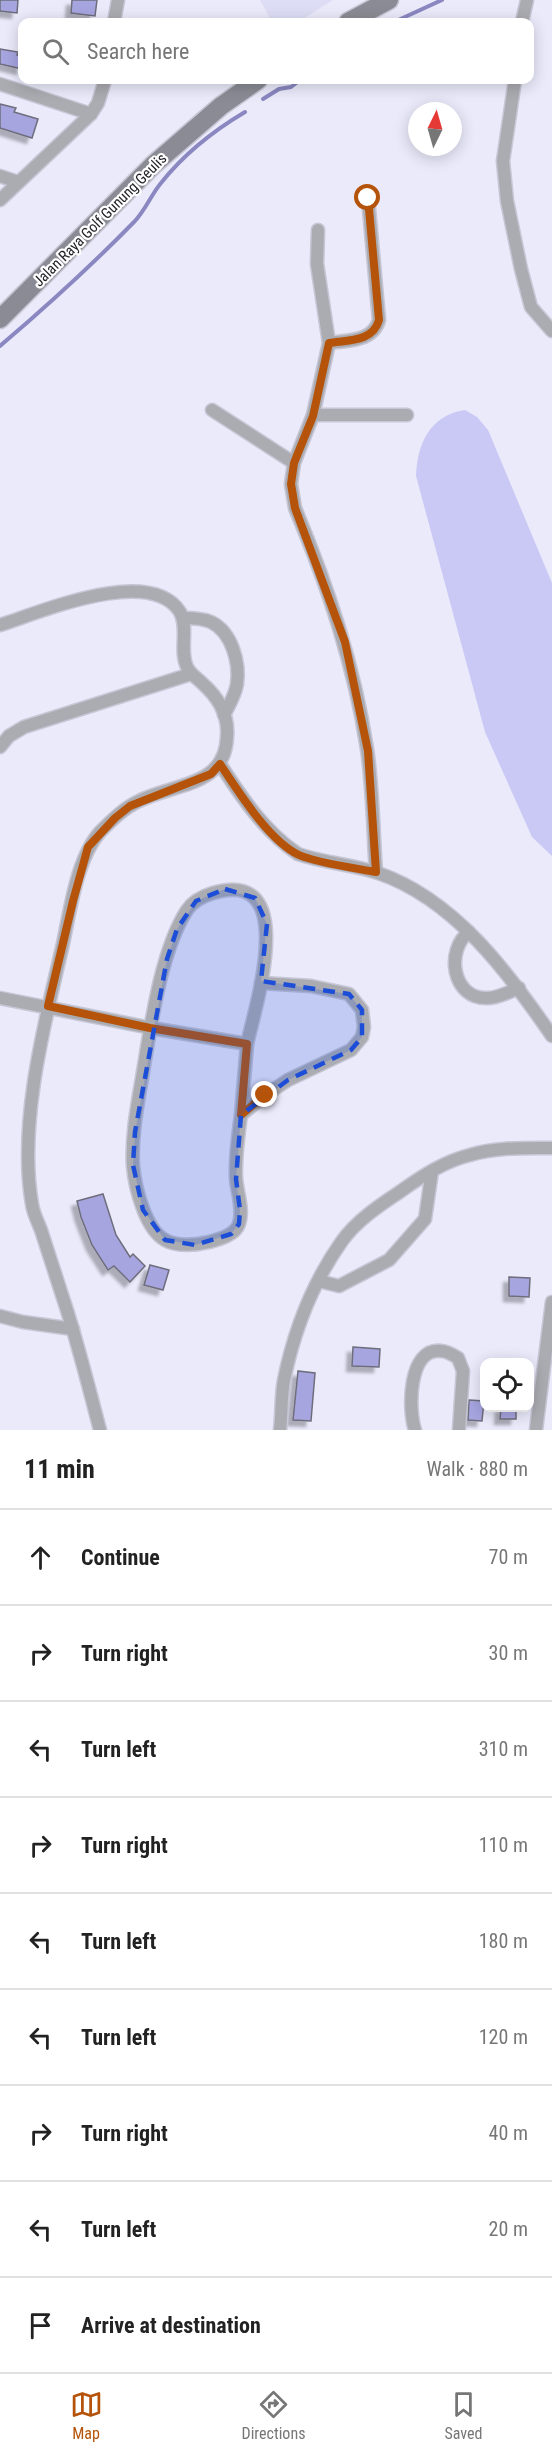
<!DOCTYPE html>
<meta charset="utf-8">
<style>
body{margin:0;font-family:"Roboto Condensed",sans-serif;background:#f6f6f6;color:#222}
.controls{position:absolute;right:18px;bottom:18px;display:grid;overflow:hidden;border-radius:12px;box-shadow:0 3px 15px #0003}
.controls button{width:54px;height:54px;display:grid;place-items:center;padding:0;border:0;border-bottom:2px solid #e0e0e0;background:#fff;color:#222;font:30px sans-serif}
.compass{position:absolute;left:408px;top:102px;width:54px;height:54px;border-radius:50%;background:#fff;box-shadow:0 3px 15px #0003;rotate:5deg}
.stop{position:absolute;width:18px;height:18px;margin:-14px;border:4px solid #b45309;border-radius:50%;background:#fff}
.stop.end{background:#b45309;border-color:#fff;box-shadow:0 2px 6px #0008}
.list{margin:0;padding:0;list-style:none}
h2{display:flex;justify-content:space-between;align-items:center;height:78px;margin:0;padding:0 24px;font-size:26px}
h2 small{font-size:20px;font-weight:400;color:#767676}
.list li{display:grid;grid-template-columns:39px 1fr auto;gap:18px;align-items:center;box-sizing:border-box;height:96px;padding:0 24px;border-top:2px solid #e0e0e0}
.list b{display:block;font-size:22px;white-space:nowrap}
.list em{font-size:20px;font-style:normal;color:#767676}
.icon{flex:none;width:33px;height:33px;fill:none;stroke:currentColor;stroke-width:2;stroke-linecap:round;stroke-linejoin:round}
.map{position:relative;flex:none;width:552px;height:1430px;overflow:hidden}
.search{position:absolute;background:#fff;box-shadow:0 3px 15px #0003;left:18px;right:18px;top:18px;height:66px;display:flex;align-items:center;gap:15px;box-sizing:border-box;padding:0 21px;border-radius:12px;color:#767676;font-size:22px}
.sheet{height:942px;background:#fff}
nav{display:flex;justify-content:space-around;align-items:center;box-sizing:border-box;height:84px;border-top:2px solid #e0e0e0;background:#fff;font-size:16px;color:#767676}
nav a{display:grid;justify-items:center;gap:3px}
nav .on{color:#b45309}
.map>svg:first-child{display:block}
.built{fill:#ddddf5}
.green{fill:#cac9f5}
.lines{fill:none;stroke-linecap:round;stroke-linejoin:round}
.stream{stroke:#8a87c1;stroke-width:4}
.building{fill:#a7a5e0;stroke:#6e6d7c;stroke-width:1.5;filter:url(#shadow)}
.street-casing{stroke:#c6c6d5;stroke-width:15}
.secondary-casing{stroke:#c6c6d5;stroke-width:21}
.street{stroke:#ababb2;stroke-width:12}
.secondary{stroke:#8b8b95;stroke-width:18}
.route{stroke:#b45309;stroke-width:8}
.marked{fill:#1d4ed8;fill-opacity:0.2;stroke:#1d4ed8;stroke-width:4.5;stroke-dasharray:12 8;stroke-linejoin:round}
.labels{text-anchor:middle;stroke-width:4.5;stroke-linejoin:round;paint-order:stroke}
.street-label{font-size:15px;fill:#232329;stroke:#fff}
</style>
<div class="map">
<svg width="552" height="1430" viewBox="0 0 552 1430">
<defs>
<filter id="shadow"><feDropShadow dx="-5.5" dy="5.5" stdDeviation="1.5" flood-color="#0004"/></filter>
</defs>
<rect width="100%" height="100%" fill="#eaeafb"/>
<polygon class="built" points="260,0 333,0 298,22 272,22"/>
<path class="green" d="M 465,410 L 477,417 L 488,430 L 552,583 L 552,856 L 532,837 L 485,732 L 416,476 C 417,444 430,415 465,410 Z"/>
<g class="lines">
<g class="stream">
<polyline points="394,22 442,0"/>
<polyline points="263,99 279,89 291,87 300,80"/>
<path d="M 0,346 C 47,306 92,265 135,221 C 146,209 151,195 161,183 C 184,154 213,131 245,112"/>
</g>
</g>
<g class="building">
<polygon points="0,0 18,0 17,13 0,11"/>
<polygon points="72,0 97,0 95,16 71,13"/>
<polygon points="0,49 18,52 17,55 22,56 22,69 0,64"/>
<polygon points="0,104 16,108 14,112 38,119 32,138 0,128"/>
<polygon points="103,1194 116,1235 130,1257 133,1254 145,1266 130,1282 114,1266 108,1270 92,1245 81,1217 77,1201"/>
<polygon points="150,1265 169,1270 163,1290 144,1285"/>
<polygon points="509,1277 530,1278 529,1297 509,1296"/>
<polygon points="353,1347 380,1349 379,1367 352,1366"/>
<polygon points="298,1371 315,1373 311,1421 293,1420"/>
<polygon points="469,1400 484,1401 482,1421 468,1420"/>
<polygon points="501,1407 516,1407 516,1419 500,1419"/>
</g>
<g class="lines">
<g class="street-casing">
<g id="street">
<polyline points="114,22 118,0"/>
<polyline points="522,22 527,0"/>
<polyline points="515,80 503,161 507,201 521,269 531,307 552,331"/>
<polyline points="0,84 91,114"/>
<polyline points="0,176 18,182"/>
<polyline points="0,200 91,114 98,103 105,80"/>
<path d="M 318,230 L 317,264 L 329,343 L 313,415 L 294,463 L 291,484 L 295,508 C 328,587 354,664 367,749 C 373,789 373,832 376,872"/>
<path d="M 329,343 C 348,340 373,342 379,320 L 368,198"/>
<polyline points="212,410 294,463"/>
<polyline points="313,415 407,415"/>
<path d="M 183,618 C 192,618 202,618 211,622 C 232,632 240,663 237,684 C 235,696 229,705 224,715"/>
<path d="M 0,625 C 41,612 150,565 180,612 C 189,628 179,651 187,667 C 190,674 197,678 202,683 C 218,697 229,715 227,737 C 225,787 175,783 139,801 C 124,808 112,820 100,832 C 76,859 70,913 62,948 C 44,1025 18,1126 32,1204 C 33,1213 38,1222 41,1230 C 48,1252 55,1273 62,1295 C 77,1339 88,1385 100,1430"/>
<polyline points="0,747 9,736 24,727 191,674"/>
<path d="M 220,764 C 242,798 264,831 298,854 C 323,863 352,864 378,873 C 454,899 508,972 552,1036"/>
<path d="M 469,932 C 445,950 452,1000 488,998 C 498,998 509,992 519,988"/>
<polyline points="0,998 151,1028 247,1044 241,1115 265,1095 288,1080 351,1050 362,1037 364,1027 362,1010 349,994 311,986 261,983"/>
<path d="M 241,1115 C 238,1136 235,1157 236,1178 C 237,1192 244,1210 239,1224 C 235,1235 220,1239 209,1242 C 197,1245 177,1247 165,1240 C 145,1229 135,1187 133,1166 C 131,1135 138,1102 143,1072 C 151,1024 161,950 187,910 C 193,901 203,896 213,893 C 300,867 256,1004 247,1044"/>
<polyline points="319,1281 339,1286 389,1260 425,1219 432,1171"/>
<polyline points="0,1316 23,1322 73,1329"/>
<path d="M 280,1430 C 282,1414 281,1396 284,1380 C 294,1331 313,1282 342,1241 C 357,1220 380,1205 401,1191 C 422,1176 445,1161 470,1155 C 496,1147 525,1148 552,1148"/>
<path d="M 415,1430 C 408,1410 408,1347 441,1351 C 447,1351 453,1355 458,1358 L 463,1371 L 459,1430"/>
<polyline points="536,1430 552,1302"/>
</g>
</g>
<g class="secondary-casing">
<g id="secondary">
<polyline points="348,22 389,0"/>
<polyline points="0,319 153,165 221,106 258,80"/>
</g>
</g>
<use href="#street" class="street"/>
<use href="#secondary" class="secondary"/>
</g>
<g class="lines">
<path class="route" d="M 265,1095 L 241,1115 L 247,1044 L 150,1028 L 48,1006 L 73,901 L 88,847 L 115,818 L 130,806 L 211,774 L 220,764 C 238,791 269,841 299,855 C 317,863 355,868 376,872 L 368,751 L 345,642 L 295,508 L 291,484 L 294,463 L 313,416 L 329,343 C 348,340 373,342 379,320 L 368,198"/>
</g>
<path class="marked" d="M 225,889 L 255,898 L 267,924 L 261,981 L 349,994 L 362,1010 L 362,1037 L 351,1050 L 288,1080 L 241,1115 L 236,1179 L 240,1210 L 239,1224 L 231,1234 L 195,1245 L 165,1240 L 143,1210 L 133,1165 L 135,1132 L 167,959 L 177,929 L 196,901 Z"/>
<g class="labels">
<g class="street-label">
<text transform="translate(100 220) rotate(-45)" y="5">Jalan Raya Golf Gunung Geulis</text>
</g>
</g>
</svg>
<div class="controls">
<button><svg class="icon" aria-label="locate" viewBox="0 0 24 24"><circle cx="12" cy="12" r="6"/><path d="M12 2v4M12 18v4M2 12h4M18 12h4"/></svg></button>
</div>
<svg class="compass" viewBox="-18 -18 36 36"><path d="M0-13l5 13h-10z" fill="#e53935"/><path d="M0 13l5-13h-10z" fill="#767676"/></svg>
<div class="stop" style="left:368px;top:198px"></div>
<div class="stop end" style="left:265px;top:1095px"></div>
<div class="search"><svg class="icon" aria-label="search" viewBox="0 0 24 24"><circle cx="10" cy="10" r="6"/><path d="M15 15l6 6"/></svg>Search here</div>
</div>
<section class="sheet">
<h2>11 min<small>Walk · 880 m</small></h2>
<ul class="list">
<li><svg class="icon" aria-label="ahead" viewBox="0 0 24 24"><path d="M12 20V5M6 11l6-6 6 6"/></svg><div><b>Continue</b></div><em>70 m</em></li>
<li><svg class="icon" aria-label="right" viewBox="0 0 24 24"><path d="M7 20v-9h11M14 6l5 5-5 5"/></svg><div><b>Turn right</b></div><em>30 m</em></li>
<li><svg class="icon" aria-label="left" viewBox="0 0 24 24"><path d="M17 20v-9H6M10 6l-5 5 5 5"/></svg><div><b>Turn left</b></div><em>310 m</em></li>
<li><svg class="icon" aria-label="right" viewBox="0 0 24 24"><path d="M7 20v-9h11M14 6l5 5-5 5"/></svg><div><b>Turn right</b></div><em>110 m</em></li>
<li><svg class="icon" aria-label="left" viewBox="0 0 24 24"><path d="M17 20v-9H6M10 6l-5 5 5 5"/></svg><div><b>Turn left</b></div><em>180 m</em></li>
<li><svg class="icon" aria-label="left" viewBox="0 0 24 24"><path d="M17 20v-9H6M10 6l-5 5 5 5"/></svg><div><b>Turn left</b></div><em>120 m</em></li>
<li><svg class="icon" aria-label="right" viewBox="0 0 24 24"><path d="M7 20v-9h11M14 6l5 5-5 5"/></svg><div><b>Turn right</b></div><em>40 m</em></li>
<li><svg class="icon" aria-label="left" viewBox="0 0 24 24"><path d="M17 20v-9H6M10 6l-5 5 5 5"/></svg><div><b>Turn left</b></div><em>20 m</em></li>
<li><svg class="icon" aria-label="arrive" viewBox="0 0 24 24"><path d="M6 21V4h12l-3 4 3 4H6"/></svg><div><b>Arrive at destination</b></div></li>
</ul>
</section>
<nav>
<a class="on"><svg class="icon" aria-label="map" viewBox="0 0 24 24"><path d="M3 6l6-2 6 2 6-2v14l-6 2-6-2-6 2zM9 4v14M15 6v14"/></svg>Map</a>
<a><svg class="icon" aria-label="directions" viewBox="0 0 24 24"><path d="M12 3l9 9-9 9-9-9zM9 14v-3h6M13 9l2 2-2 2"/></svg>Directions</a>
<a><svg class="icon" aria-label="saved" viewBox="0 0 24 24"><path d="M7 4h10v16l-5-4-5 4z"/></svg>Saved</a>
</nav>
